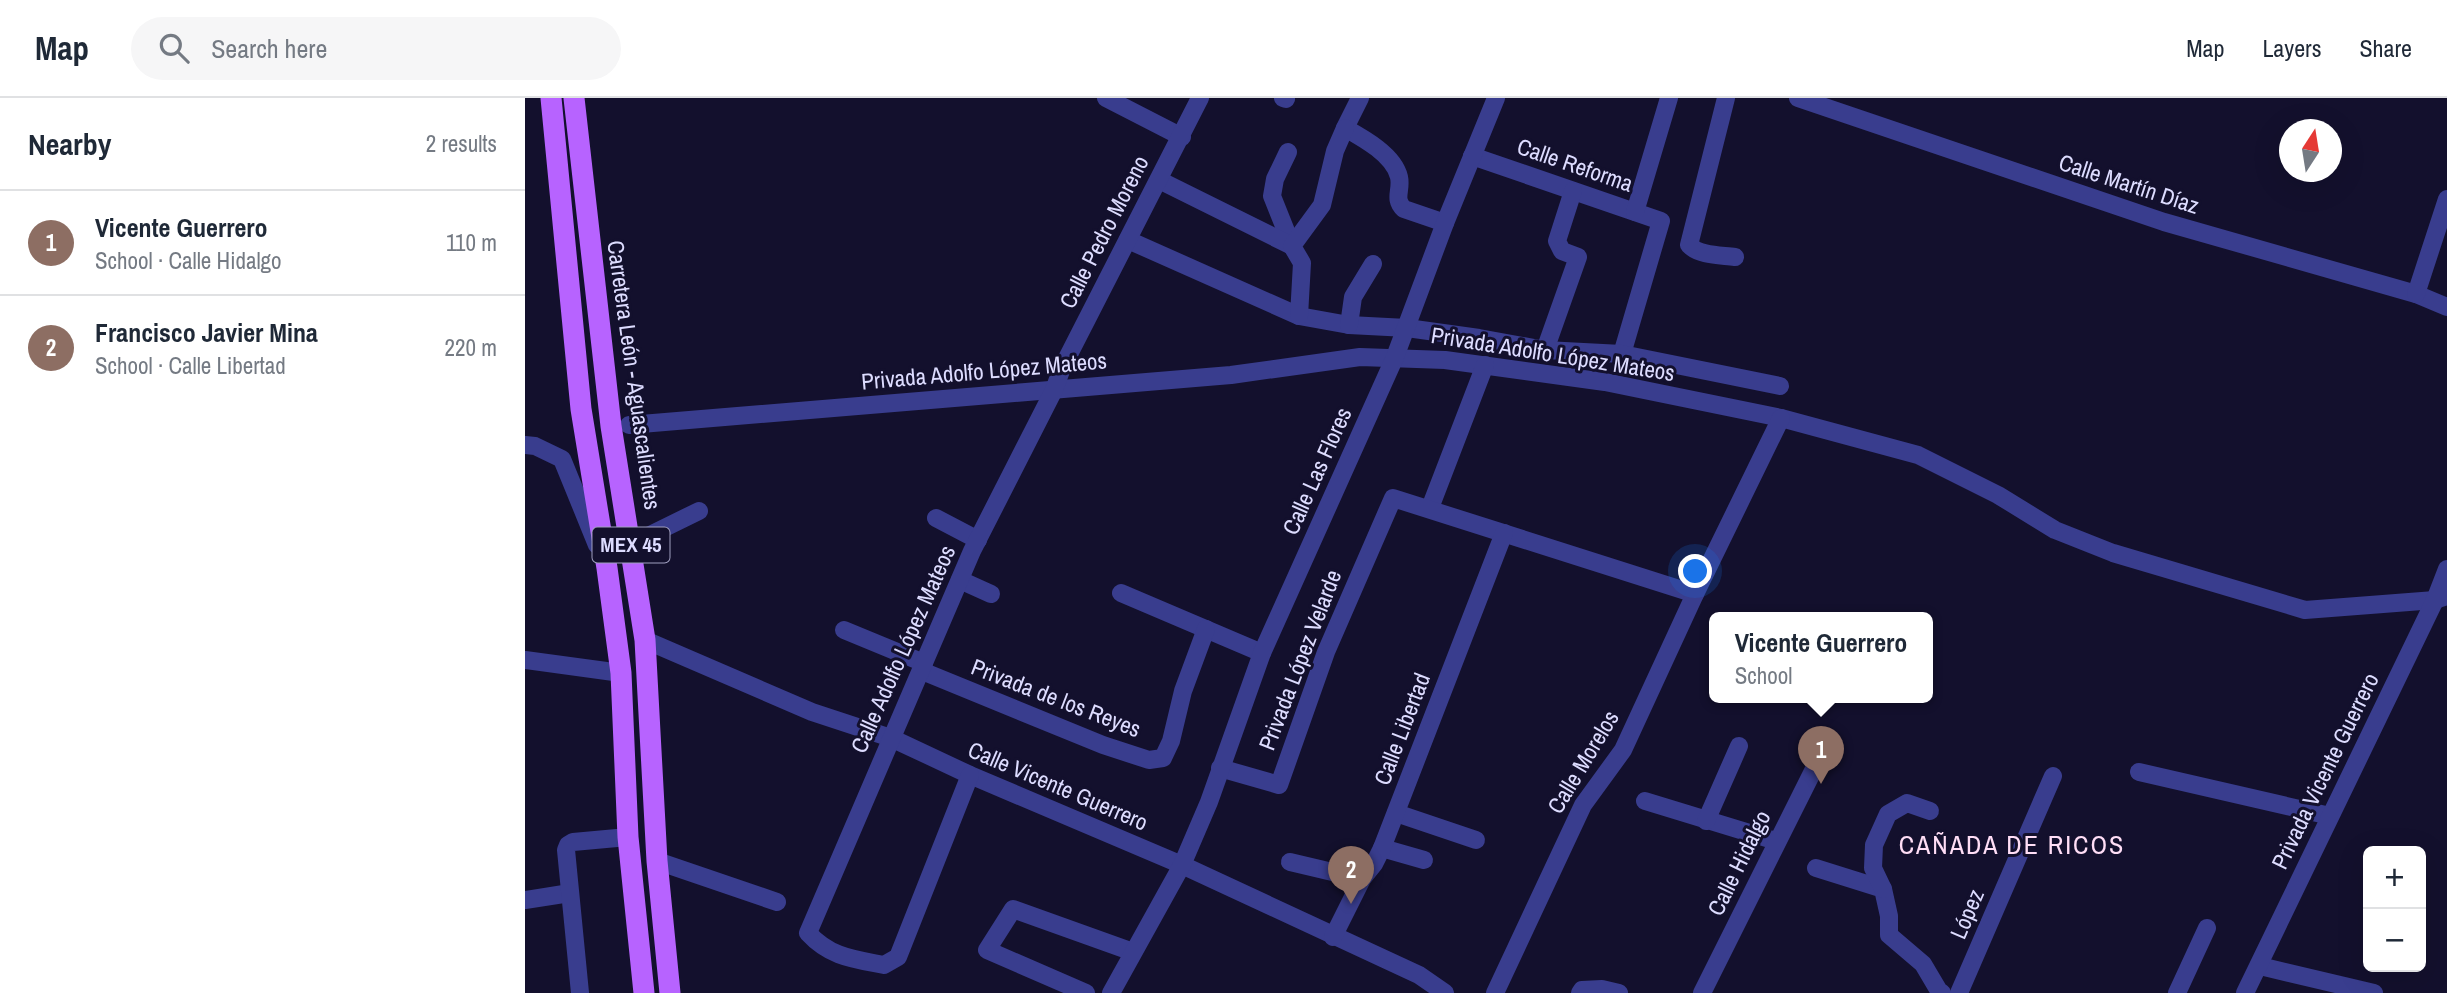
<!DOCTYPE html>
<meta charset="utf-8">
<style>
body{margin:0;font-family:"Archivo Narrow",sans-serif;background:#f6f6f7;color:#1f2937}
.controls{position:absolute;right:21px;bottom:21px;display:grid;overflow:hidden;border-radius:10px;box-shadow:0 7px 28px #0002}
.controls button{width:63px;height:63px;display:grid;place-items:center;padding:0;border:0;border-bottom:2px solid #e0e1e3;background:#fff;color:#1f2937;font:35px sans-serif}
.compass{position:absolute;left:1754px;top:21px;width:63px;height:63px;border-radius:50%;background:#fff;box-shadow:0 7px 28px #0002;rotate:12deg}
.you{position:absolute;left:1171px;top:474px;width:24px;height:24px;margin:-18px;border:5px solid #fff;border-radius:50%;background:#1a73e8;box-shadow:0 0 0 10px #1a73e833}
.badge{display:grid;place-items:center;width:46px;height:46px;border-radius:50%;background:#2563eb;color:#fff;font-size:23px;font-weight:700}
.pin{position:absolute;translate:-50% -58px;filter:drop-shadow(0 2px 4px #0008)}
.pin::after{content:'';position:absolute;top:37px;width:24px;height:21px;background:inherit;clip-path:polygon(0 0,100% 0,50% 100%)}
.popup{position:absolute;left:1184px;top:514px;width:224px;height:91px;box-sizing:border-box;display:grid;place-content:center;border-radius:10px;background:#fff;filter:drop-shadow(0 2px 5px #0005);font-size:23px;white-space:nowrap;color:#747a83}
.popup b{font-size:26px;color:#1f2937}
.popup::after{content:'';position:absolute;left:50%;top:100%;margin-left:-14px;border:14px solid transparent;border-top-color:#fff}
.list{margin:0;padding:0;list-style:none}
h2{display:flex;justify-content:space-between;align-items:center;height:91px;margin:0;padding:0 28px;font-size:30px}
h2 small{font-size:23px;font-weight:400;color:#747a83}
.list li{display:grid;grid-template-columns:46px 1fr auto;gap:21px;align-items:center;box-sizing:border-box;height:105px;padding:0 28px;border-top:2px solid #e0e1e3}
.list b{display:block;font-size:26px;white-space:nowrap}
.list p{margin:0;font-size:23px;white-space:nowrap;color:#747a83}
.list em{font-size:23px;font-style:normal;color:#747a83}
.icon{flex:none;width:38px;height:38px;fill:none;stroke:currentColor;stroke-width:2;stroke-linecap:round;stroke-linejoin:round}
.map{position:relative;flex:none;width:1922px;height:895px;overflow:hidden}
header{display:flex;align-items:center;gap:42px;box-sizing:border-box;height:98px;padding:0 35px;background:#fff;border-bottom:2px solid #e0e1e3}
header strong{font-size:33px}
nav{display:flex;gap:38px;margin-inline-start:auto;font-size:24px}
.search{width:490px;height:63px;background:#f6f6f7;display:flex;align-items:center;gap:18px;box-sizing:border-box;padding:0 24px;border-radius:38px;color:#747a83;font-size:26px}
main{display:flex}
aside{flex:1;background:#fff}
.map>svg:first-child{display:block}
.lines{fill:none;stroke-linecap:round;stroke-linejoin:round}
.minor{stroke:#393d8e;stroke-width:18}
.major{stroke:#b763ff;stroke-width:21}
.labels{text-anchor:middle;stroke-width:6;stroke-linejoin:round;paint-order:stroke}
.shield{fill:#13102d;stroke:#a09fc0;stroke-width:2}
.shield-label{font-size:21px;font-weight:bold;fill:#dddcff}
.street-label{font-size:23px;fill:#dddcff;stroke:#13102d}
.quarter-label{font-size:26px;letter-spacing:2px;fill:#ffdef6;stroke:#13102d}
</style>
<header>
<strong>Map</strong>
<div class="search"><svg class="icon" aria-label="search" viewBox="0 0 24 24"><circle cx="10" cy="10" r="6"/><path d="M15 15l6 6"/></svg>Search here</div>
<nav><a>Map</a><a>Layers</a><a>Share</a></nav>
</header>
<main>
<aside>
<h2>Nearby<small>2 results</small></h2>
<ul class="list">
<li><span class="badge" style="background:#8d6e63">1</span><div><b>Vicente Guerrero</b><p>School · Calle Hidalgo</p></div><em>110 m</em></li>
<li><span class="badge" style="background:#8d6e63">2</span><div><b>Francisco Javier Mina</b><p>School · Calle Libertad</p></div><em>220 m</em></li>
</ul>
</aside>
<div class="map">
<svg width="1922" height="895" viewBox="0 0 1922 895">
<rect width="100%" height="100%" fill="#13102d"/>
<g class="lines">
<g class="minor">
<polyline points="581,0 657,39"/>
<polyline points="758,0 761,1"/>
<path d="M 835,0 L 820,30 C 838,40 869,57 874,79 C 877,92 868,101 879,111 L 920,125"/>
<path d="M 1201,0 L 1164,147 C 1175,158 1195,157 1210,159"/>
<polyline points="1273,0 1639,124 1891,196 1922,209"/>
<polyline points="763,54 750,81 747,98 767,148"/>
<polyline points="947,58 1136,123 1097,256"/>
<polyline points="634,82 767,148"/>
<polyline points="1110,114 1144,0"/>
<polyline points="603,142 774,218 824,227 882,230 954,240 1020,252 1097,256 1255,288"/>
<polyline points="1891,196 1922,101"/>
<polyline points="774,218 777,165 767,148 797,107 810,53 820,30"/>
<polyline points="824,227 828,199 848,166"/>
<polyline points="1020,252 1053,159 1037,153 1032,143 1048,93"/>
<polyline points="104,327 706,277 835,259 920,262 1080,284 1256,320 1393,357 1473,397 1530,432 1588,455 1780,512 1910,502 1922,498"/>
<polyline points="0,347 10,348 37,361 72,447"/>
<polyline points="905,410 960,267"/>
<polyline points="411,420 453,442"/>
<polyline points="106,443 125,437 174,413"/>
<polyline points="435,482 466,496"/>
<polyline points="596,495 737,555"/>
<polyline points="319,532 399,565"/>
<polyline points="120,542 287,614 366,640 445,677 657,767 894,877 920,895"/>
<polyline points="0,562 96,575"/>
<polyline points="397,573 578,647 624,662 638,660 646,643 658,593 681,531"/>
<polyline points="695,670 754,687 801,554 868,400 1170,496"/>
<polyline points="1614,674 1805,718"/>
<path d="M 445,677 L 373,859 L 359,867 C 328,861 305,859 283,835 L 447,453 L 529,292 L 537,270 L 675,0"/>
<polyline points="1120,703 1251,743"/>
<polyline points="871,715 951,742"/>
<polyline points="1181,723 1214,648"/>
<polyline points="857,750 899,762"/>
<polyline points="132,763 252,804"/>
<polyline points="765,764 837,781"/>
<polyline points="1291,770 1358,791 1364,818 1364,837 1398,866 1414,893 1417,895"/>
<polyline points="1358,791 1348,770 1349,747 1363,716 1382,705 1405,713"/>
<polyline points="0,802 45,795"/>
<polyline points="808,839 837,781 849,766 857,750 979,435"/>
<polyline points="1735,868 1849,895"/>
<polyline points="55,895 41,752 43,747 48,744 103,739"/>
<polyline points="561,895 462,852 488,811 608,854"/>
<polyline points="586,895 657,767 684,704 737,555 870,259 920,125 971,0"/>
<polyline points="970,895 1058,707 1098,652 1170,496 1256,320"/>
<polyline points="1055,895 1057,892 1077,891 1094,895"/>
<polyline points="1177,895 1296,657"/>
<polyline points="1434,895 1528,678"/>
<polyline points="1652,895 1682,830"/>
<polyline points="1720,895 1910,502 1922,471"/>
</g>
<g class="major">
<polyline points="26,0 56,311 82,470 96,575 103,739 119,895"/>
<polyline points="49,0 86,328 120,542 132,763 145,895"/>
</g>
</g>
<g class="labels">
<rect class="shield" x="67.5" y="429.5" width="77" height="35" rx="5"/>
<g class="shield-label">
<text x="106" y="454">MEX 45</text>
</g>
<g class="street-label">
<text transform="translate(1050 67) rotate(19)" y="8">Calle Reforma</text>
<text transform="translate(1604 86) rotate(18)" y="8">Calle Martín Díaz</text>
<text transform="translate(579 134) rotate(-63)" y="8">Calle Pedro Moreno</text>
<text transform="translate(1028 256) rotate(9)" y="8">Privada Adolfo López Mateos</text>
<text transform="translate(459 273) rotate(-5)" y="8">Privada Adolfo López Mateos</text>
<text transform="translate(109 277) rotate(82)" y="8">Carretera León - Aguascalientes</text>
<text transform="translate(792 373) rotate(-66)" y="8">Calle Las Flores</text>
<text transform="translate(378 551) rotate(-66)" y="8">Calle Adolfo López Mateos</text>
<text transform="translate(775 562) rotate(-69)" y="8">Privada López Velarde</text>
<text transform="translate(531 600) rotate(21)" y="8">Privada de los Reyes</text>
<text transform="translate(877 631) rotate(-69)" y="8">Calle Libertad</text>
<text transform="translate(1058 664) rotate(-59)" y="8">Calle Morelos</text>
<text transform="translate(1800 673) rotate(-64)" y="8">Privada Vicente Guerrero</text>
<text transform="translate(533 688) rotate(23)" y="8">Calle Vicente Guerrero</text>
<text transform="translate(1214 765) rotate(-64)" y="8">Calle Hidalgo</text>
<text transform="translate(1442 816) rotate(-67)" y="8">López</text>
</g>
<g class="quarter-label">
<text x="1487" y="756">CAÑADA DE RICOS</text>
</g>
</g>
</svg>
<div class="controls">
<button>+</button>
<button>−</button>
</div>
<svg class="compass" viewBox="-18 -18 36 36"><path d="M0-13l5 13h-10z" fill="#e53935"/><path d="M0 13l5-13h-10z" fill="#747a83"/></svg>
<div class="you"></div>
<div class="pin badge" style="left:1296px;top:686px;background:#8d6e63">1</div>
<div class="popup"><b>Vicente Guerrero</b>School</div>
<div class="pin badge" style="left:826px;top:806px;background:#8d6e63">2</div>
</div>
</main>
